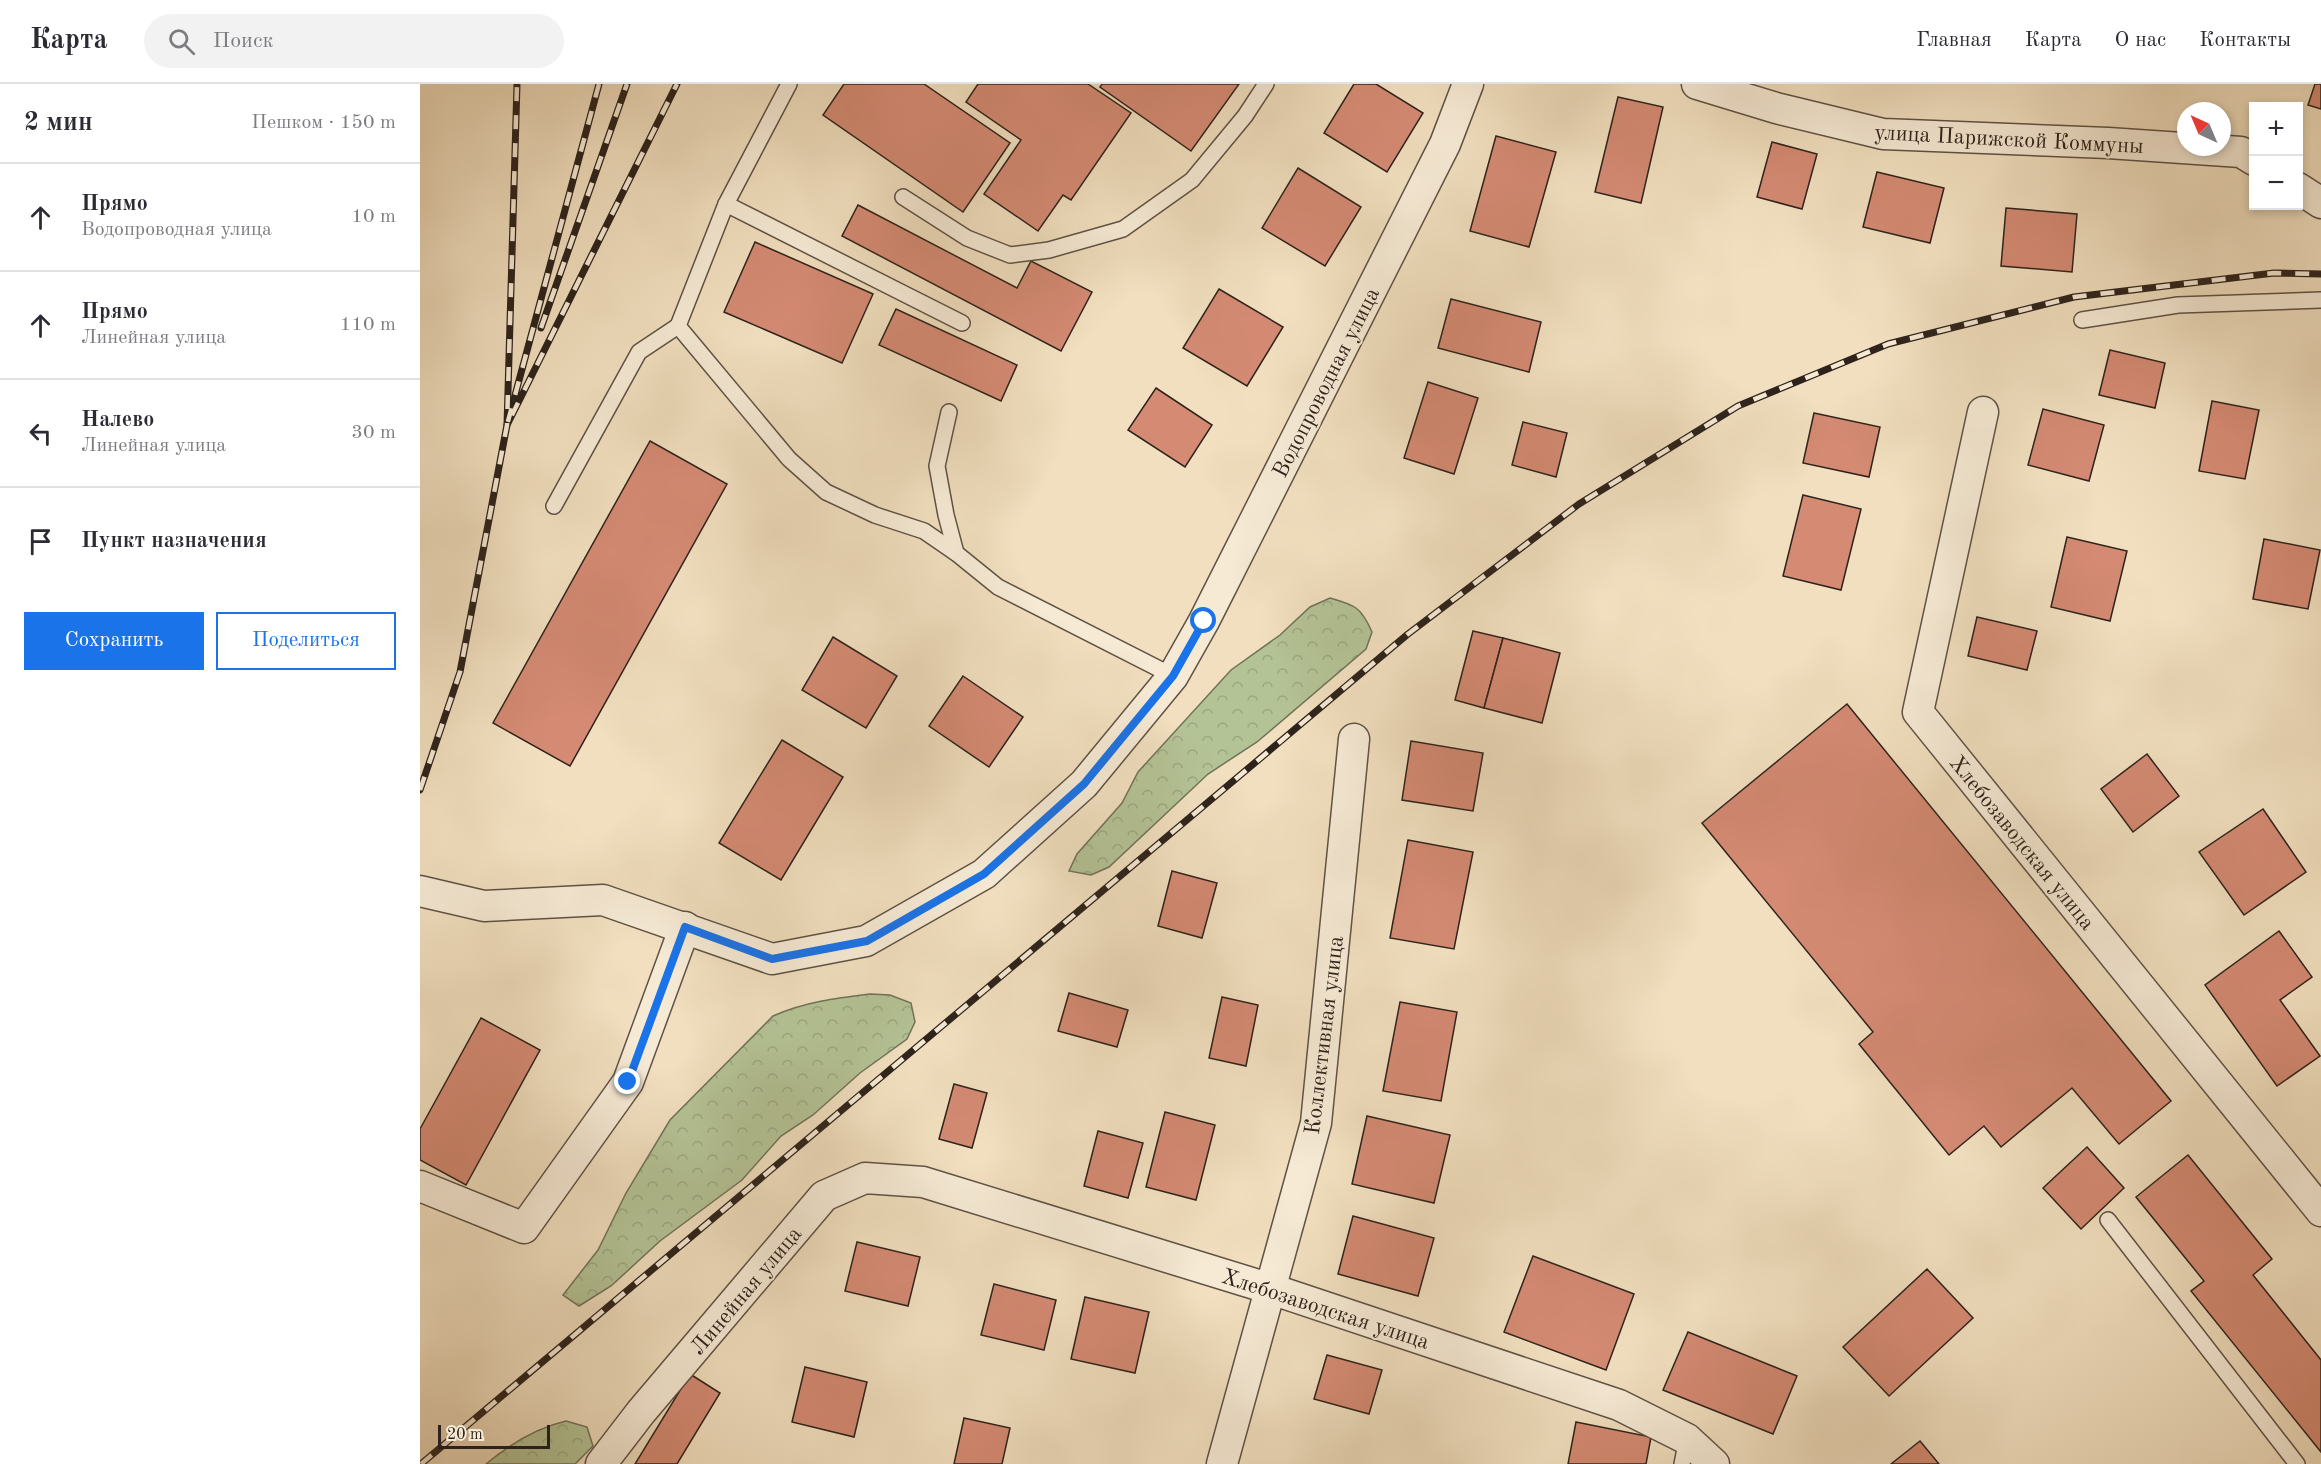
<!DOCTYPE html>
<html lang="ru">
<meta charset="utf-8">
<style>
body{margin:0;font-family:"Old Standard TT",serif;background:#f2f2f3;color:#2b2b33}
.controls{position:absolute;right:18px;top:18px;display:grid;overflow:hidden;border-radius:0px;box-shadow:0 3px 9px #0003}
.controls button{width:54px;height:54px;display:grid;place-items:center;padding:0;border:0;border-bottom:2px solid #e1e1e2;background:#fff;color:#2b2b33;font:30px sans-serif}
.compass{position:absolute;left:1757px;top:18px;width:54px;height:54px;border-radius:50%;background:#fff;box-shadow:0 3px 9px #0003;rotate:316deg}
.scale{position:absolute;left:18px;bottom:15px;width:112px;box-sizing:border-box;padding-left:6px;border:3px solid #2e231c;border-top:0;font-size:16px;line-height:21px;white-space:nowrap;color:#2e231c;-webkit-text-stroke:4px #f6ead5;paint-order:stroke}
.stop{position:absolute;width:18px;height:18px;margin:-14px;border:4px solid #1a73e8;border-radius:50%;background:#fff}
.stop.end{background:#1a73e8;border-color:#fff;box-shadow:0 2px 6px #0008}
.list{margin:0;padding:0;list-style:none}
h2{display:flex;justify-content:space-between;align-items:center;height:78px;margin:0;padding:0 24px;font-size:26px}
h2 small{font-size:20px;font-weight:400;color:#7c7c81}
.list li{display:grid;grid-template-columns:39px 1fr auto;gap:18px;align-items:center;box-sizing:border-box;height:108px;padding:0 24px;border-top:2px solid #e1e1e2}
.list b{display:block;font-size:22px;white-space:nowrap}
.list p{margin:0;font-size:20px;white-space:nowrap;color:#7c7c81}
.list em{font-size:20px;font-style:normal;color:#7c7c81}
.actions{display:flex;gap:12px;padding:18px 24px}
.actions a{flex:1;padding:14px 0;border:2px solid #1a73e8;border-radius:0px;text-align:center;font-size:21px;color:#1a73e8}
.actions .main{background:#1a73e8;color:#fff}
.icon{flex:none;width:33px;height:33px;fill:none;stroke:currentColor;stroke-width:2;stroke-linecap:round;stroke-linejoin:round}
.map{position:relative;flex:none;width:1901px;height:1380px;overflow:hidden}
header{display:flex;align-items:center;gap:36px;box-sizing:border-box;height:84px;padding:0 30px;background:#fff;border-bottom:2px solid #e1e1e2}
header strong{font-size:28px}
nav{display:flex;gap:33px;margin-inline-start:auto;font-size:21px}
.search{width:420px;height:54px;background:#f2f2f3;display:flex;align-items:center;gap:15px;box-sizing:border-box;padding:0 21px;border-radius:33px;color:#7c7c81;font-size:22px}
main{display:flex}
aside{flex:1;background:#fff}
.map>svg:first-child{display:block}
.forest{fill:url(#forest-crowns);stroke:#717359;stroke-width:1.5}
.building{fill:#d48a73;stroke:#2e231c;stroke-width:1.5}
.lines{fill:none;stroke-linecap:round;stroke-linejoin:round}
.lane-casing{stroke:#5f5245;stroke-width:18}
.street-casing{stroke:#5f5245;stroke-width:33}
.lane{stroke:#f6ead5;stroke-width:15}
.street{stroke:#f6ead5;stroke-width:30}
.rail-casing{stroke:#2e231c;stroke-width:7}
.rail{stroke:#f6ead5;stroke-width:4.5;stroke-dasharray:14;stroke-linecap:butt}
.route{stroke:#1a73e8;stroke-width:8}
.labels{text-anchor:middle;stroke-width:4.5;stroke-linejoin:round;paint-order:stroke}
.street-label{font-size:22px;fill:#2e231c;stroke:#f6ead5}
</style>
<header>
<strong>Карта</strong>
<div class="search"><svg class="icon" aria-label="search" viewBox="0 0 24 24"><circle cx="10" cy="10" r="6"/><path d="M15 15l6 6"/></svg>Поиск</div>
<nav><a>Главная</a><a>Карта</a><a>О нас</a><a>Контакты</a></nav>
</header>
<main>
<aside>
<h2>2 мин<small>Пешком · 150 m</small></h2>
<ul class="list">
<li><svg class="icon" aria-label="ahead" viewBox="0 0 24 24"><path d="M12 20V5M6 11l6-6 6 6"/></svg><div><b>Прямо</b><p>Водопроводная улица</p></div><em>10 m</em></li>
<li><svg class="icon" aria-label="ahead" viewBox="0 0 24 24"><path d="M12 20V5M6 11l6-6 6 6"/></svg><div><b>Прямо</b><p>Линейная улица</p></div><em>110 m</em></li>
<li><svg class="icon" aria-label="left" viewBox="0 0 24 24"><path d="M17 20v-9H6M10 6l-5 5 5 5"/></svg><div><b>Налево</b><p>Линейная улица</p></div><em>30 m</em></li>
<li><svg class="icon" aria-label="arrive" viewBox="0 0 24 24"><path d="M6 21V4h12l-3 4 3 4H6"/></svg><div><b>Пункт назначения</b></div></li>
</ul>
<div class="actions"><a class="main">Сохранить</a><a>Поделиться</a></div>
</aside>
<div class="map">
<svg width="1901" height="1380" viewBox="0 0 1901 1380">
<defs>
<pattern id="forest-crowns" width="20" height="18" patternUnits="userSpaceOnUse" patternTransform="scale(1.5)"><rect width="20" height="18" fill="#b4c396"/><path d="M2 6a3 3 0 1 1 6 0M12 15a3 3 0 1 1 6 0" fill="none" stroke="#9ba781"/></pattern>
</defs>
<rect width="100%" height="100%" fill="#f1dfbf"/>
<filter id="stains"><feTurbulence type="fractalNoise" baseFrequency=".00333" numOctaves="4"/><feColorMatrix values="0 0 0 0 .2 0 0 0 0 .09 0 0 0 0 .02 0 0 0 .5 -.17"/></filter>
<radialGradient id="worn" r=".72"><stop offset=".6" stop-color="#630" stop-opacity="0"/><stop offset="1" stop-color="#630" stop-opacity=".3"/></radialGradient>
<g class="forest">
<path d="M 910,514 C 935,521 941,523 952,548 L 946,565 L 837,658 L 788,690 L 689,783 L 671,791 L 649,787 L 657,770 L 702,719 L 718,688 L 811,586 L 860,551 L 890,523 Z"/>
<path d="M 450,910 L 470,911 L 491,919 L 495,938 L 487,955 L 440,989 L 393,1031 L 361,1052 L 322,1096 L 240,1157 L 191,1202 L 159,1222 L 143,1211 L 178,1166 L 206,1109 L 250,1036 L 353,932 C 384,918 417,914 450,910 Z"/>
<path d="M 146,1337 L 167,1343 L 173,1362 L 155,1380 L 66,1380 C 90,1360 116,1344 146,1337 Z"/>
</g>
<g class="building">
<polygon points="424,0 504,0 590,59 543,128 403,31"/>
<polygon points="558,0 668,0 711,29 651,116 643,111 618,147 564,110 601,56 546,18"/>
<polygon points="682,0 819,0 771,67 680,3"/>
<polygon points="934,0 956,0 1003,29 967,88 904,49"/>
<polygon points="1895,0 1901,0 1901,25 1888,21"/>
<polygon points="1198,13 1243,23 1221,119 1175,108"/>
<polygon points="1076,52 1136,68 1109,163 1050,147"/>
<polygon points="1352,58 1397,70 1382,125 1337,113"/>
<polygon points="878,84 941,123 905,182 842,144"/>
<polygon points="1457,88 1524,104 1510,159 1443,143"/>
<polygon points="438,121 597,204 611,177 672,208 641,267 422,152"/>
<polygon points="1586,124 1657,130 1652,188 1581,182"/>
<polygon points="335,158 453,210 422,279 304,228"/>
<polygon points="799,205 863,243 827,302 763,264"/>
<polygon points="1031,215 1121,238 1109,288 1018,264"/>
<polygon points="476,225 597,281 581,317 459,261"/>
<polygon points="1690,266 1745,279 1735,324 1679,311"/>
<polygon points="1008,298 1058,314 1034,390 984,374"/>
<polygon points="736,304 792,341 765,383 708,346"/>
<polygon points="1792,317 1839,326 1825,395 1779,387"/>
<polygon points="1623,325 1684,341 1669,397 1608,381"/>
<polygon points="1394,329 1460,343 1449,393 1383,379"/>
<polygon points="1103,338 1147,349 1136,393 1092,381"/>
<polygon points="230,357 307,400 150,682 73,639"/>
<polygon points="1383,411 1441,425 1421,506 1363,492"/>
<polygon points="1647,453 1707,467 1690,537 1631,523"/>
<polygon points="1844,455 1900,466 1888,525 1833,515"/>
<polygon points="1557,533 1617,547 1607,586 1548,572"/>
<polygon points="1053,547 1083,554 1064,624 1035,616"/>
<polygon points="413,553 477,592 446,644 382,606"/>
<polygon points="1083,554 1140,569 1122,639 1064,624"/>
<polygon points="543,592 603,633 569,683 509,642"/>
<polygon points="1427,620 1751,1017 1699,1060 1652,1004 1581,1063 1564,1042 1529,1071 1439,960 1453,948 1282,739"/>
<polygon points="362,656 423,693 361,796 299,759"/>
<polygon points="991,657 1063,669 1053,727 982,716"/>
<polygon points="1727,670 1759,712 1713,748 1681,705"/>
<polygon points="1843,725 1886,788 1824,831 1779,768"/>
<polygon points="988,756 1053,768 1034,865 970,854"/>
<polygon points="752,787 797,799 782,854 738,842"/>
<polygon points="1859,847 1892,893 1860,916 1900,972 1857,1002 1785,901"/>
<polygon points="649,909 708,926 697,963 638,947"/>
<polygon points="802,913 838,921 826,982 789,974"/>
<polygon points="980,918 1037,928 1021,1017 963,1007"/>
<polygon points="61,934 120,966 46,1101 0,1076 0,1045"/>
<polygon points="534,1000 567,1009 552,1064 519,1055"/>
<polygon points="745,1028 795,1041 776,1116 726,1103"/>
<polygon points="947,1032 1030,1051 1014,1119 932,1100"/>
<polygon points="678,1047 723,1059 708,1114 664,1102"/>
<polygon points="1667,1063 1704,1104 1661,1145 1623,1104"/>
<polygon points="1768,1071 1852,1175 1833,1191 1901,1276 1901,1368 1771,1207 1784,1197 1716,1113"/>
<polygon points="933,1132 1014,1154 998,1212 918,1190"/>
<polygon points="437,1158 500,1173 488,1222 425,1207"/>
<polygon points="1113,1172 1214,1210 1186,1286 1084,1248"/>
<polygon points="1507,1185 1553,1234 1469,1312 1423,1263"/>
<polygon points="574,1200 636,1216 624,1266 561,1251"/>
<polygon points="665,1213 729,1228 715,1289 651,1275"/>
<polygon points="1268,1248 1377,1292 1353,1350 1243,1306"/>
<polygon points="907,1271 962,1286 949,1330 894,1315"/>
<polygon points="385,1283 447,1298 434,1353 372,1338"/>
<polygon points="270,1290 300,1309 257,1380 215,1380"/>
<polygon points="544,1334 590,1344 582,1380 534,1380"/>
<polygon points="1156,1338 1231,1353 1226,1380 1148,1380"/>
<polygon points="1500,1357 1519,1380 1471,1380"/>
</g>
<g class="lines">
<g class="lane-casing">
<g id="lane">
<polyline points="369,0 306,120 258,242 369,375 406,408 455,431 504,447 536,469 578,503 753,592"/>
<polyline points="483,113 547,154 590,171 629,166 703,145 772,96 825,32 846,0"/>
<polyline points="306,120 542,239"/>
<polyline points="1662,236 1758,221 1901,216"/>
<polyline points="529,328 517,382 526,431 536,469"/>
<polyline points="134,422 219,268 258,242"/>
<polyline points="1688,1136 1877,1380"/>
<polyline points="1262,1380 1267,1355"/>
</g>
</g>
<g class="street-casing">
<g id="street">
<polyline points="1277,0 1356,24 1463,50 1688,59 1821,68 1834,76"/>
<polyline points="1878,104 1901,119"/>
<polyline points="1563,328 1498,628 1901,1127"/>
<polyline points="0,807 64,822 183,816 352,875 446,857 564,790 664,700 753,592 784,537 1025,60 1048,0"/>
<polyline points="0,1102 104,1144 208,998 265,843"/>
<polyline points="181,1380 221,1328 404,1112 445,1094 503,1098 851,1205 1199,1321 1267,1355 1294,1380"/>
<polyline points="802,1380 896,1039 934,655"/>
</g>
</g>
<use href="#lane" class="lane"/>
<use href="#street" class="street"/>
<g class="rail-casing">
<g id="rail">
<polyline points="179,0 87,341 257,0"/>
<polyline points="121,244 207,0"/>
<polyline points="0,706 40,588 87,341 97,0"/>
<polyline points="1,1380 988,550 1159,420 1318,322 1468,260 1654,213 1854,189 1901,190"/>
</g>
</g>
<use href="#rail" class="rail"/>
</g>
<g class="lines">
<polyline class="route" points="208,998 265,843 352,875 447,857 564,790 664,700 753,592 784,537"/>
</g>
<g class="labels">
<g class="street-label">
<text transform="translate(1589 54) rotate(3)" y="8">улица Парижской Коммуны</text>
<text transform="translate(905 298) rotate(-63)" y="8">Водопроводная улица</text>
<text transform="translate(1603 758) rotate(51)" y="8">Хлебозаводская улица</text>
<text transform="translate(903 951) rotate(-83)" y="8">Коллективная улица</text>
<text transform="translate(325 1206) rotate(-50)" y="8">Линейная улица</text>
<text transform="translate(906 1224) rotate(18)" y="8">Хлебозаводская улица</text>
</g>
</g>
<rect width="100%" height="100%" filter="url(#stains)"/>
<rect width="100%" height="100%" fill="url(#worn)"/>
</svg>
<div class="controls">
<button>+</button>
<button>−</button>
</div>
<svg class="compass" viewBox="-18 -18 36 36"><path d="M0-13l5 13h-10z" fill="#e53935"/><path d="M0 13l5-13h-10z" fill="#7c7c81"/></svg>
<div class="scale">20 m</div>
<div class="stop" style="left:784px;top:537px"></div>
<div class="stop end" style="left:208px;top:998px"></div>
</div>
</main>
